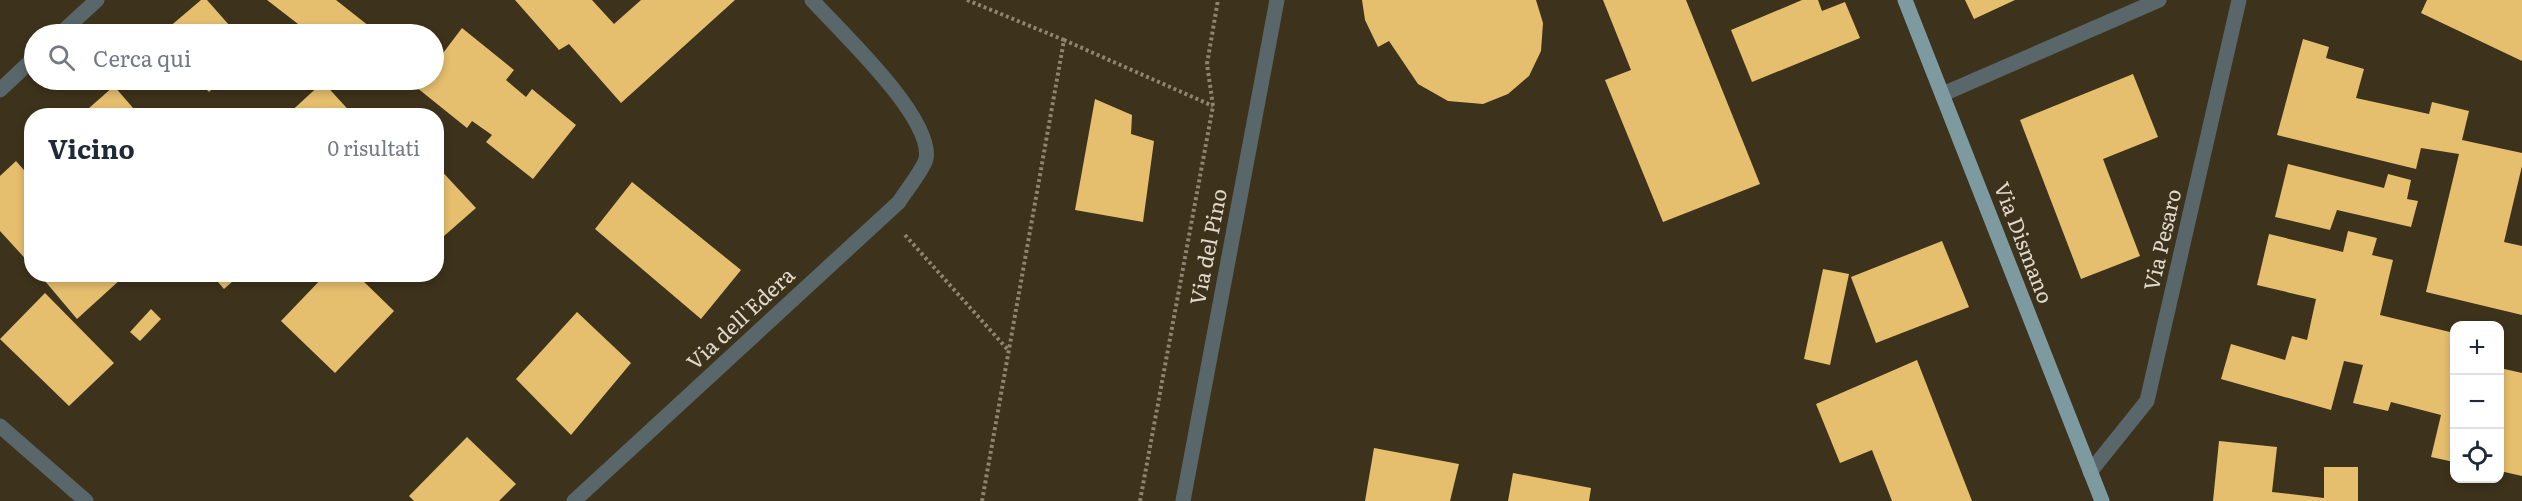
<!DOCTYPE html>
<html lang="it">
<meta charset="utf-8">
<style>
body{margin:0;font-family:Literata,serif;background:#f6f6f7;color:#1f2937}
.controls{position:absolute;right:18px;bottom:18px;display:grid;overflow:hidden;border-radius:12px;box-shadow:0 3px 9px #0003}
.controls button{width:54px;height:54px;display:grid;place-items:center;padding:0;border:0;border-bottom:2px solid #e0e1e3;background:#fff;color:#1f2937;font:30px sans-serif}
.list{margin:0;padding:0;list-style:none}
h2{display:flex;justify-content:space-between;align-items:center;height:78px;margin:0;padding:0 24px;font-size:26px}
h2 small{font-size:20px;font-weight:400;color:#747a83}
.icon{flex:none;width:33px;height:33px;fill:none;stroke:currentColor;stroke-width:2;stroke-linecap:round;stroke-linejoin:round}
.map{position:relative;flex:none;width:2522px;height:501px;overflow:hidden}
.search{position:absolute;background:#fff;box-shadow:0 3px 9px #0003;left:24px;top:24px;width:420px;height:66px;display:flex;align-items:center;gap:15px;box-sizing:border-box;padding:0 21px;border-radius:33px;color:#747a83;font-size:22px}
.panel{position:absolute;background:#fff;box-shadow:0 3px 9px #0003;left:24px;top:108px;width:420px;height:174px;border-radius:24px}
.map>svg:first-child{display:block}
.building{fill:#e6bf6e}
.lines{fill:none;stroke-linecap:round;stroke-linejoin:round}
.path{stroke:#8d8471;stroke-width:4;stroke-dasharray:3 3;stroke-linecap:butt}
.minor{stroke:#59676b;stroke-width:15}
.major{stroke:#7d9aa1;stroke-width:15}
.labels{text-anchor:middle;stroke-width:6;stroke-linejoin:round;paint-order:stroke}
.street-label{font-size:21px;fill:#e0d9cc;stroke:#3d321b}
</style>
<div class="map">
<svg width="2522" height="501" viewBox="0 0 2522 501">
<rect width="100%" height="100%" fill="#3d321b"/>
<g class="building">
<polygon points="201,0 207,0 237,34 161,34"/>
<polygon points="267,0 336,0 379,34 311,34"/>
<polygon points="515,0 592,0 614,24 641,0 735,0 621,103 569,44 559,50"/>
<polygon points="1362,0 1536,0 1543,23 1541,51 1529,76 1508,94 1483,104 1448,101 1418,84 1389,41 1378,47 1365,20"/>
<polygon points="1603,0 1686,0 1760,184 1663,222 1605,80 1631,70"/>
<polygon points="1802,0 1818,0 1822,11 1845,2 1860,38 1752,82 1731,30"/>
<polygon points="1965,0 2015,0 1974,19"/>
<polygon points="2427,0 2522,0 2522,61 2421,13"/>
<polygon points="462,28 514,70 506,80 526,97 532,89 576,125 533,179 486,142 492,135 472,121 467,128 416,87 422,80 434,80 434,65"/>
<polygon points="2303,39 2329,47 2326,58 2364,69 2356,98 2429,114 2432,102 2469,111 2462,140 2522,153 2522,166 2504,242 2522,246 2522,315 2426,292 2459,154 2421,148 2416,169 2277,135"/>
<polygon points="2133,74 2158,137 2103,159 2140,256 2081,279 2020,120"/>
<polygon points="197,80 222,80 209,92"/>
<polygon points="379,80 402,80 392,90"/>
<polygon points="323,82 354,116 286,116"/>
<polygon points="114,86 140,116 80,116"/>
<polygon points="1095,99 1132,115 1131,134 1154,141 1143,222 1075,210"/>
<polygon points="16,161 32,179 32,266 0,231 0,176"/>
<polygon points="2288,164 2384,188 2388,174 2411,180 2407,199 2418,201 2411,227 2337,210 2330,230 2275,217"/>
<polygon points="436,165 476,208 436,243"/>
<polygon points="632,182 741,270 701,319 595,229"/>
<polygon points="2348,231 2377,238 2372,255 2393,260 2380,315 2454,333 2454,462 2431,457 2441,415 2391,402 2388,411 2353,403 2363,365 2344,361 2331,410 2221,379 2231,344 2285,360 2292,336 2307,340 2316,299 2257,285 2269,234 2343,252"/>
<polygon points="1942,241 1969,307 1876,343 1851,277"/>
<polygon points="1823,269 1849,274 1830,365 1804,359"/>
<polygon points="39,274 117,274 121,279 77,319"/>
<polygon points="211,274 241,274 224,289"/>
<polygon points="326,274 356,274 394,311 335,373 281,321"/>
<polygon points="45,293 114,363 69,406 0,339"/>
<polygon points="151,309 161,319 140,341 130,332"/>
<polygon points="577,312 631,363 571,435 516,379"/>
<polygon points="1917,360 1972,501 1892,501 1872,450 1840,463 1816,404"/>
<polygon points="2500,368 2522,373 2522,476 2500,471"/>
<polygon points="467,437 516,484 499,501 414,501 409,496"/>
<polygon points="2219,441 2277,447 2272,492 2324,498 2324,467 2358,467 2358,501 2213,501"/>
<polygon points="1374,448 1459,464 1450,501 1365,501"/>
<polygon points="1513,473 1591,488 1589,501 1508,501"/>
</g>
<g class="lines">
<g class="path">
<polyline points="967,0 1064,40"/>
<polyline points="905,235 1009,351"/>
<polyline points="982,501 1064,40 1213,106"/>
<polyline points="1140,501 1213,106 1207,64 1218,0"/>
</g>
<g class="minor">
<polyline points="60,34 97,0"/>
<polyline points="0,90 34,58"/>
<polyline points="1943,94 2159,0"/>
<polyline points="0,426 86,501"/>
<polyline points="2090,472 2147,401 2239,0"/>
<path d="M 574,501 L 899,202 C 905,192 923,170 926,159 C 934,118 839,30 812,0"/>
<polyline points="1183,501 1277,0"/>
</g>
<polyline class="major" points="1905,0 2102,501"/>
</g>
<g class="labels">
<g class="street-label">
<text transform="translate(2163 240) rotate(-77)" y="7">Via Pesaro</text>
<text transform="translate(2023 243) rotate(69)" y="7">Via Dismano</text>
<text transform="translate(1209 247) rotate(-79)" y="7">Via del Pino</text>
<text transform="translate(741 319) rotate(-43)" y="7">Via dell'Edera</text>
</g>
</g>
</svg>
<div class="controls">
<button>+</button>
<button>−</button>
<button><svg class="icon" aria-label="locate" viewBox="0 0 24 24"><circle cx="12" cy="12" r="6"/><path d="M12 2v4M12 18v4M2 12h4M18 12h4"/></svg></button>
</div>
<div class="search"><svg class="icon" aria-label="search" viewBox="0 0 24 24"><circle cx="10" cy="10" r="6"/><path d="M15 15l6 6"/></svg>Cerca qui</div>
<section class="panel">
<h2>Vicino<small>0 risultati</small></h2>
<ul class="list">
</ul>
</section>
</div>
